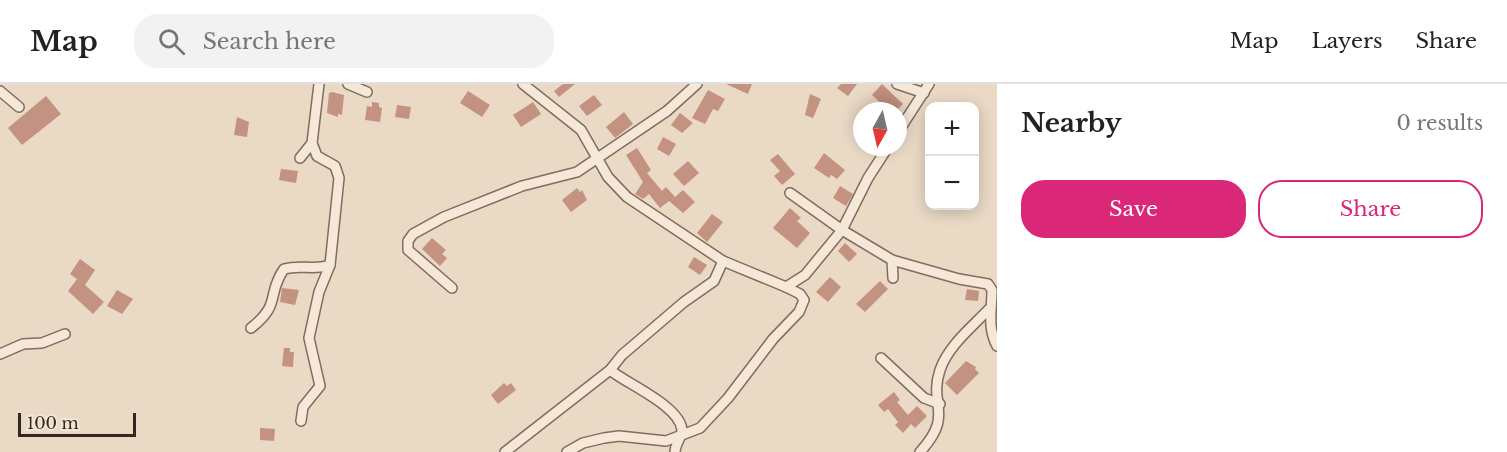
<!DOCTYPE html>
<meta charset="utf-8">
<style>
body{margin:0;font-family:"Libre Baskerville",serif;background:#f2f2f2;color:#222}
.controls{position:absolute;right:18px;top:18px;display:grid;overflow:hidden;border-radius:12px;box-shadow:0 3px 15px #0003}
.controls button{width:54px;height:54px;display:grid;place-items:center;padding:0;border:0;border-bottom:2px solid #e0e0e0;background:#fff;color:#222;font:30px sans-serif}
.compass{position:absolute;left:853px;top:18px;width:54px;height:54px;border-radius:50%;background:#fff;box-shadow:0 3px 15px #0003;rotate:188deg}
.scale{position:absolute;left:18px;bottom:15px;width:118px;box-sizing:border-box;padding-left:6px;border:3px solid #342620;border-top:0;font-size:16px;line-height:21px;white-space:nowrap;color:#342620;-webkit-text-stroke:4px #f1e5d4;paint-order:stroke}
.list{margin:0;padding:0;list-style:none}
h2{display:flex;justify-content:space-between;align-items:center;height:78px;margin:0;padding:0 24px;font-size:26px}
h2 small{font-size:20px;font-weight:400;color:#767676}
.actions{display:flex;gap:12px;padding:18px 24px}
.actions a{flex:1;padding:14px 0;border:2px solid #db2777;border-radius:24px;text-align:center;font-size:21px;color:#db2777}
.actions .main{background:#db2777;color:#fff}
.icon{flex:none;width:33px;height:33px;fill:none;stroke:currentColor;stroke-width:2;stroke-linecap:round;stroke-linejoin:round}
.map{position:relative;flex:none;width:997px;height:368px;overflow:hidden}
header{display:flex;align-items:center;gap:36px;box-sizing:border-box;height:84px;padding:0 30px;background:#fff;border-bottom:2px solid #e0e0e0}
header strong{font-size:28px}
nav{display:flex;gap:33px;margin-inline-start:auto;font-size:21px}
.search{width:420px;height:54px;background:#f2f2f2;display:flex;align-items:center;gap:15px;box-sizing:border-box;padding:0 21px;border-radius:24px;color:#767676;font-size:22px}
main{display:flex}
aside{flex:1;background:#fff}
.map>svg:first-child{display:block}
.building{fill:#c39280}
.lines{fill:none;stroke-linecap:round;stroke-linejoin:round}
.minor-casing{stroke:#826c5d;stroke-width:12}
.minor{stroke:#f5e8d8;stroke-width:9}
</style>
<header>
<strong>Map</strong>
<div class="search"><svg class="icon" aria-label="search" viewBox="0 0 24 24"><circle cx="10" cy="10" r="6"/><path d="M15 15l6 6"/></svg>Search here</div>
<nav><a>Map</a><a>Layers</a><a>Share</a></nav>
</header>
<main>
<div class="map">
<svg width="997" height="368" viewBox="0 0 997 368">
<rect width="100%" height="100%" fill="#e9d9c5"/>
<g class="building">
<polygon points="563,0 575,0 559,13 554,7"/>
<polygon points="726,0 752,0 748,10"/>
<polygon points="841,0 857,0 848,12 837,4"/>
<polygon points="882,0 903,20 896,27 889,27 872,11"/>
<polygon points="708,6 725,15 718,27 713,25 705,40 692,34"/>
<polygon points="468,7 490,21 482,33 460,19"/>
<polygon points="332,8 344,11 342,31 338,30 338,33 327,29 329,9"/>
<polygon points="810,10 821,15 813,34 805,31"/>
<polygon points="594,11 602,21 587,32 579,22"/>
<polygon points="46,12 61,30 22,61 8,44"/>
<polygon points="372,18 379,19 379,23 382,24 380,38 365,36 367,22 372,23"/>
<polygon points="533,18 541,30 521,43 513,31"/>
<polygon points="397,21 411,23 409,35 395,33"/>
<polygon points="624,28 633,40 615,54 606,43"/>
<polygon points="680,29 693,39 682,49 671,41"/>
<polygon points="237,33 249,38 247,53 234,51"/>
<polygon points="663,53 676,60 669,72 657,65"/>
<polygon points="637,64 651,86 647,89 662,107 666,103 675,113 683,106 695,118 683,129 669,117 660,124 649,110 643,115 635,110 643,98 626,71"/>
<polygon points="824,69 845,86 837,95 831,91 829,94 814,84"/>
<polygon points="778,70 795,90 782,101 774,92 780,87 770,76"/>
<polygon points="688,77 699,89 684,102 673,90"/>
<polygon points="281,85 298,87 296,99 279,96"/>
<polygon points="840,102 853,110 846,122 833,114"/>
<polygon points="577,104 580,108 582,106 587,116 571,128 562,116"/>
<polygon points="790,124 801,134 797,137 810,149 797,164 773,144"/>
<polygon points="712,130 723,138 707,158 697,149"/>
<polygon points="432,154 446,166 442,170 447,174 440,182 422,165"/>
<polygon points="845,159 857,170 849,178 838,167"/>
<polygon points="694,173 707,181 700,191 688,183"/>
<polygon points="80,175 95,186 85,201 104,218 93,230 68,207 77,195 70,190"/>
<polygon points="830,193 841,203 828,218 816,208"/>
<polygon points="880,197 888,205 865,228 856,220"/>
<polygon points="282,204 299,206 295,221 280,218"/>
<polygon points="967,205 979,207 978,217 965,216"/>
<polygon points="117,206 133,215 122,230 107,222"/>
<polygon points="284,264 290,264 290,268 294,268 293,283 282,282"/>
<polygon points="966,277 976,283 975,285 979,289 957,311 945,299"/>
<polygon points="504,299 507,302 511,299 516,306 498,320 491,311"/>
<polygon points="894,308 900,316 897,318 908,331 917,322 927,332 915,344 911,340 903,349 895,341 898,338 888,325 884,328 878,321"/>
<polygon points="260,344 275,345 274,357 260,356"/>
</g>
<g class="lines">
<g class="minor-casing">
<g id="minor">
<polyline points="348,0 367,8"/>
<polyline points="523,0 581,46 608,93 627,113 723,177 786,203 805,191 842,146 868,94 888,63"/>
<polyline points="897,0 924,9"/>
<polyline points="0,7 19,23"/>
<polyline points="898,48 929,0"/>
<polyline points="300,74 312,59"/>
<path d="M 790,109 L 842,146 L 892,176 L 959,195 L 988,200 L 992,206 C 992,226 987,243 997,262"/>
<polyline points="892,176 893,194"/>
<polyline points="452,204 408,166 408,157 413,150 444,133 522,102 577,88 667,27 697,0"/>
<path d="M 251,244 C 282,220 266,211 284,185 C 302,180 312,187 330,181"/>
<polyline points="0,270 23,260 42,259 65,250"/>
<polyline points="881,274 924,314 940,320"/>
<path d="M 610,286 C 627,300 680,322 682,346 C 682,353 675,360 675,368"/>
<polyline points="301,337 303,323 320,302 309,254 319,208 330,181 339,94 335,82 317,72 312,59 319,0"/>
<polyline points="505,368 610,286 622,271 684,218 714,197 723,177"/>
<polyline points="567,368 583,359 604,354 619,352 666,357 700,344 728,314 773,255 799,228 804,216 800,210 786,203"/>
<path d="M 920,368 C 955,330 928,321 940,286 C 948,262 972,243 989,225"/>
</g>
</g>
<use href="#minor" class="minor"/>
</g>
</svg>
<div class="controls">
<button>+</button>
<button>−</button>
</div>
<svg class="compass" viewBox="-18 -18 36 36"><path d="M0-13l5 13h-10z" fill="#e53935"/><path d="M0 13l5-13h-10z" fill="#767676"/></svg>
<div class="scale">100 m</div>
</div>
<aside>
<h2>Nearby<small>0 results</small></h2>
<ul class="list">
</ul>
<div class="actions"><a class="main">Save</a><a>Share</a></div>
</aside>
</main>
